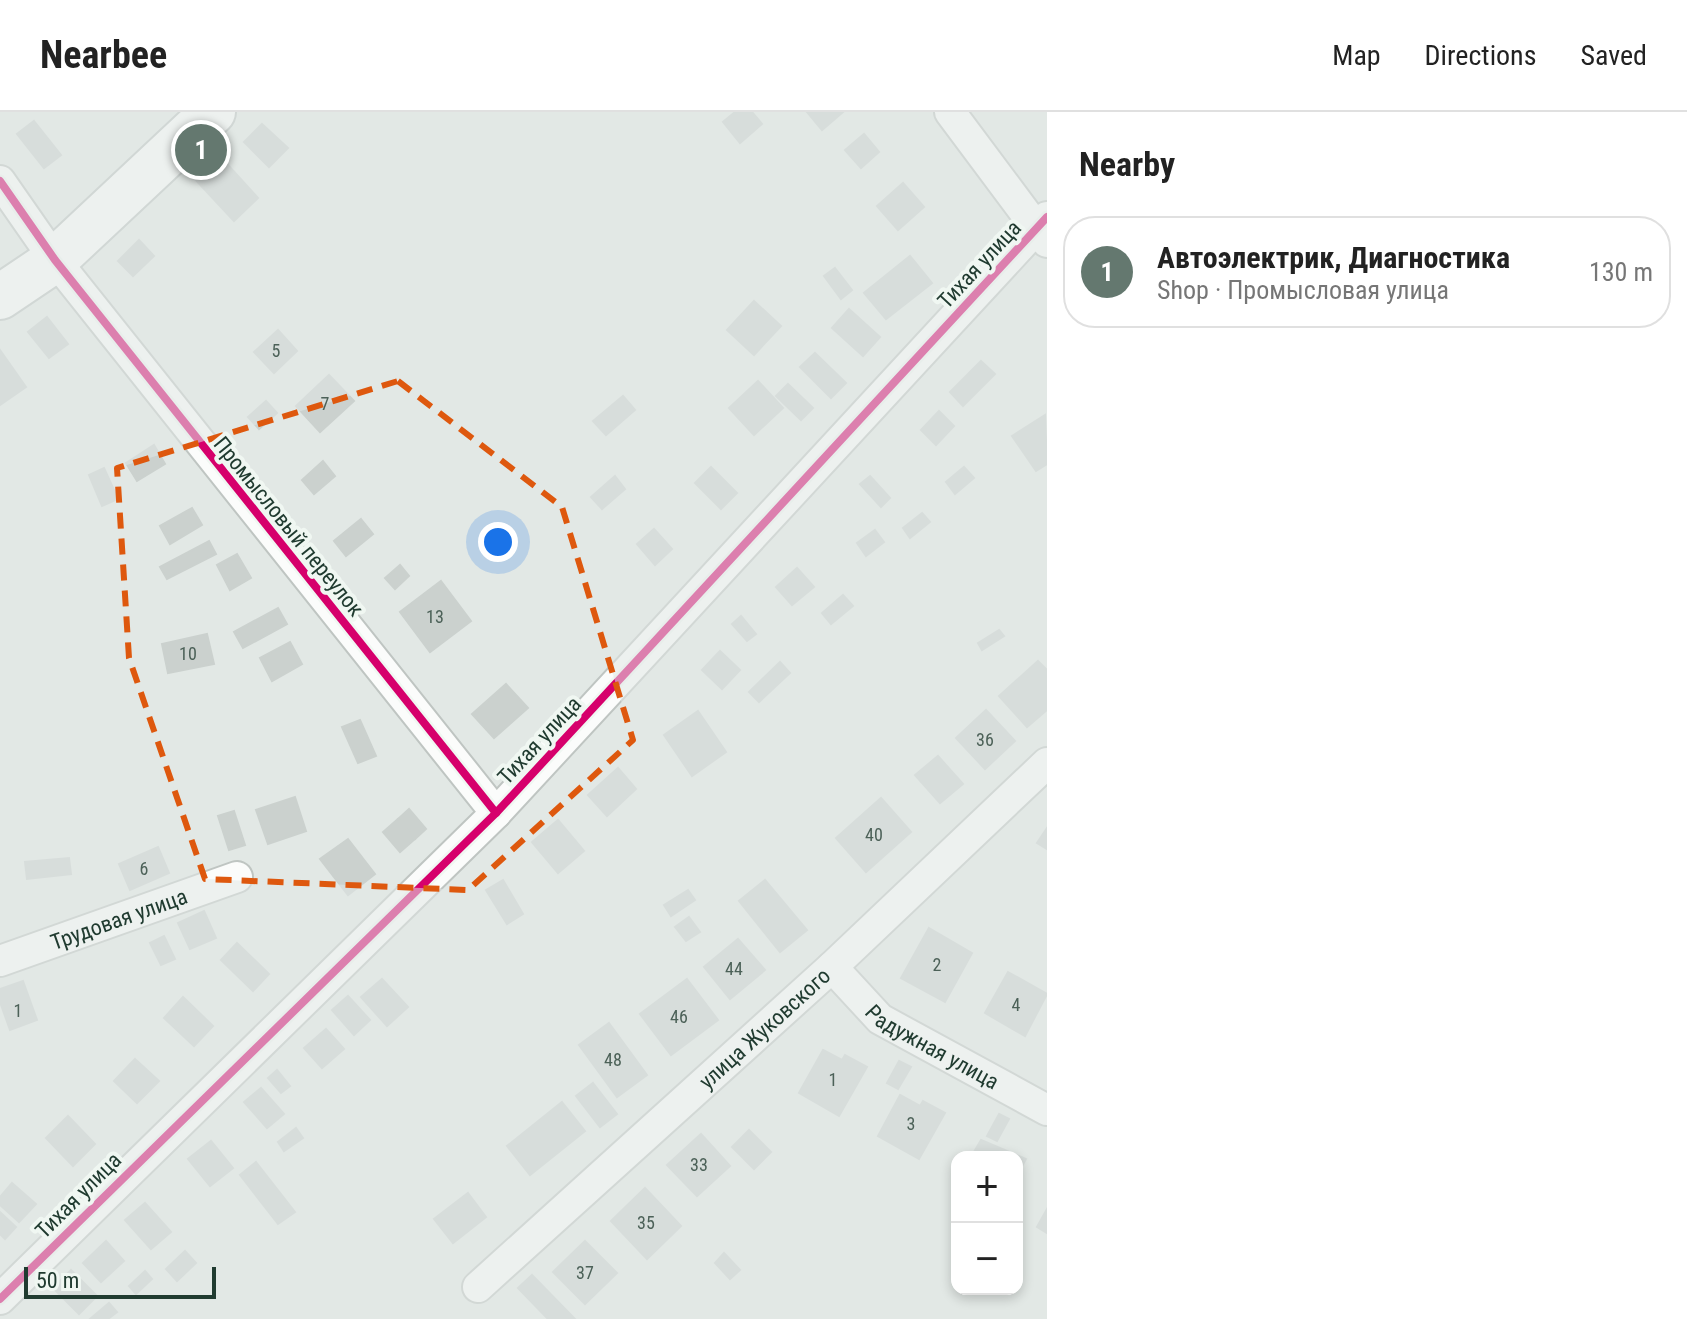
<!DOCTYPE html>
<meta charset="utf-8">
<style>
body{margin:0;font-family:"Roboto Condensed",sans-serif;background:#f6f6f6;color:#222}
.controls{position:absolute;right:24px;bottom:24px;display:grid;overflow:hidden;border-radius:16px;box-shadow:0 4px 12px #0003}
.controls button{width:72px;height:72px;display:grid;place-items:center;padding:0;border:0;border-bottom:2px solid #e0e0e0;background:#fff;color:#222;font:40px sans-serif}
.scale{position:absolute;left:24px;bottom:20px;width:192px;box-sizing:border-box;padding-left:8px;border:4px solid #203b30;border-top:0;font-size:22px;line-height:28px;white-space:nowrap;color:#203b30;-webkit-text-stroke:6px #f0f7f2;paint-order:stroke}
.you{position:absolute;left:498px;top:430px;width:28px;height:28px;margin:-20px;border:6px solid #fff;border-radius:50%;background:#1a73e8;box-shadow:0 0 0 12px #1a73e833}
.badge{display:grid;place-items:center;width:52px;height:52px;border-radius:50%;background:#64786f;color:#fff;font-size:26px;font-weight:700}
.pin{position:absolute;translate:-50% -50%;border:4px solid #fff;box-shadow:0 2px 8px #0006}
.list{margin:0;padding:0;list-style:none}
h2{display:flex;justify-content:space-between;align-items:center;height:104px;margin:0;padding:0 32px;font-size:34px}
h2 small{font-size:26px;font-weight:400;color:#767676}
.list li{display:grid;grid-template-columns:52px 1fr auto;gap:24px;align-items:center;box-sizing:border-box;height:112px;margin:0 16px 16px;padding:0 16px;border:2px solid #e0e0e0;border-radius:32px}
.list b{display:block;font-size:30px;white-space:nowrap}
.list p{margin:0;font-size:26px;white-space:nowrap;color:#767676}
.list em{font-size:26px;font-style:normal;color:#767676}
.map{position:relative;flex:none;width:1047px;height:1207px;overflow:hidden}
header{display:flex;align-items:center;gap:48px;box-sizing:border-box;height:112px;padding:0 40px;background:#fff;border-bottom:2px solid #e0e0e0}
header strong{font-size:38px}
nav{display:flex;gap:44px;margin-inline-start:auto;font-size:28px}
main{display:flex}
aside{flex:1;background:#fff}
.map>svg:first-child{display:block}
.building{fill:#cbd1ce;stroke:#cbd1ce;stroke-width:2}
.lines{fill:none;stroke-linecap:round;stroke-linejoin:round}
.street-casing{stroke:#bfc5c2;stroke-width:34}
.secondary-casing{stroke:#bcc4c0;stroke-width:48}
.street{stroke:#fbfcfb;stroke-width:30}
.secondary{stroke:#fbfcfb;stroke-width:44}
.cycleway-casing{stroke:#f0f7f2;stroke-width:13}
.cycleway{stroke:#d6006c;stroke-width:8}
.marked{fill:none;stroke:#de580e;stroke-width:6;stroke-dasharray:16 10;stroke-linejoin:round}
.labels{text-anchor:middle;stroke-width:8;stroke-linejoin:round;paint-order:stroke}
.number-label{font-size:18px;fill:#4c6158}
.street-label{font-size:22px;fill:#203b30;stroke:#f0f7f2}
</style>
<header>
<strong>Nearbee</strong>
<nav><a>Map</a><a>Directions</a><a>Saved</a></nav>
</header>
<main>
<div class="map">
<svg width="1047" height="1207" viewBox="0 0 1047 1207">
<rect width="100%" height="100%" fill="#e2e8e5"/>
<g class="building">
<polygon points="735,0 752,0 762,12 740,31 723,10"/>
<polygon points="807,0 843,0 822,18"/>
<polygon points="34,9 61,43 44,56 17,22"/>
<polygon points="262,12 288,36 269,55 244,30"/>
<polygon points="864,22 879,40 861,56 845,38"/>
<polygon points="217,41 258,86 234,109 192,64"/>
<polygon points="903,71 924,95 898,118 877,94"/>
<polygon points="139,128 154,144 133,164 118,149"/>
<polygon points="910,144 932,171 886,207 864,181"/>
<polygon points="835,156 852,178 841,187 824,164"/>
<polygon points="754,189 781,214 754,243 727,218"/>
<polygon points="849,197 880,225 863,244 832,216"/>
<polygon points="47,205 68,232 49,246 28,220"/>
<polygon points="278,218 297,239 274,261 254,240"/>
<polygon points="0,238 26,275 0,293"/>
<polygon points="815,241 846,271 831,286 800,255"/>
<polygon points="981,249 995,262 963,294 950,280"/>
<polygon points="329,263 354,289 320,320 296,294"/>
<polygon points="758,269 783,296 754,323 729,296"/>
<polygon points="788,272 813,296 801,308 776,284"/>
<polygon points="623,284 635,298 606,323 593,309"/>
<polygon points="266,289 277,301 259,317 248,305"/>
<polygon points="939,299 954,314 936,333 921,318"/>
<polygon points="1045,303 1047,352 1036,359 1012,324"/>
<polygon points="154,333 165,352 137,369 126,351"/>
<polygon points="323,349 335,364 314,382 302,368"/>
<polygon points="711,355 737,381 721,397 695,371"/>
<polygon points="964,355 974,366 955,382 946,370"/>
<polygon points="104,356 118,387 102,394 89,363"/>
<polygon points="615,364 625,377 602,397 591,385"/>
<polygon points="870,364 890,386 881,395 860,372"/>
<polygon points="192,396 202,413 170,432 160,414"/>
<polygon points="922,401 930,410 910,426 903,416"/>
<polygon points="361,407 373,422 346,444 334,429"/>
<polygon points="654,417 672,437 655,453 637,432"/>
<polygon points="875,418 884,430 866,444 857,431"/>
<polygon points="209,429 216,442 167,467 160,455"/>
<polygon points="237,442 251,466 230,478 217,453"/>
<polygon points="400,453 409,464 395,477 385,466"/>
<polygon points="797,456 814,475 792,493 776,475"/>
<polygon points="441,469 471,509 430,540 400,500"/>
<polygon points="843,483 853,494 831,512 822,501"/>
<polygon points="278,496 287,512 243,536 234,520"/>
<polygon points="741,504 756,522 747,529 732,512"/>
<polygon points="999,518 1004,524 982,538 978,531"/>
<polygon points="207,522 214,552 168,561 162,532"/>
<polygon points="290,530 302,552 272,569 260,546"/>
<polygon points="720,539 740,558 722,577 702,558"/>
<polygon points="1038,549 1047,558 1047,598 1027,615 999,584"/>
<polygon points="780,550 790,561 759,590 749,580"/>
<polygon points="506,572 528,596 494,626 472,602"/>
<polygon points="986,598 1015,629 985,657 956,626"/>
<polygon points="698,599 726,640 692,664 664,623"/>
<polygon points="360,608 376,644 358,651 342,615"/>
<polygon points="938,644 963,672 940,691 915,663"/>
<polygon points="618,656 636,677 607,704 588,683"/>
<polygon points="295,685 306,719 268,732 256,698"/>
<polygon points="881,686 911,720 866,760 836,726"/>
<polygon points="409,697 426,717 415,727 398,707"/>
<polygon points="234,699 245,733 229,738 218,704"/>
<polygon points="398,707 415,727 400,740 383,720"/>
<polygon points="558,708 584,739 558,761 532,730"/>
<polygon points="1047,716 1047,737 1037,731"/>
<polygon points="348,727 375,762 348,783 320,747"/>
<polygon points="158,735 169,761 130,778 119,752"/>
<polygon points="69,746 71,762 27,767 25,750"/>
<polygon points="503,768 523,802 507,812 486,778"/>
<polygon points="765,768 807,818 780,840 739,789"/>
<polygon points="688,778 695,788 671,804 664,793"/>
<polygon points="204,799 216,826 190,837 178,811"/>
<polygon points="689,805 700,820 686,829 675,815"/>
<polygon points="929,816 972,841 945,890 901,866"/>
<polygon points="164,824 175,847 161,853 150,831"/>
<polygon points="738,827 765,858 730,887 704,855"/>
<polygon points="237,831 269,862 253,879 221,848"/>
<polygon points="1008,860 1047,882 1025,924 985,901"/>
<polygon points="382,867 408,895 387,914 361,885"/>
<polygon points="687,867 718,908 671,943 640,902"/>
<polygon points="23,869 37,908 10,918 0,890 0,877"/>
<polygon points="348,884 370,908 354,923 332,898"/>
<polygon points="183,885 213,914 194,934 164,906"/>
<polygon points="609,911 647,963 617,985 579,933"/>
<polygon points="326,917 344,937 322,956 304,936"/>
<polygon points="823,938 842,948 845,943 867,955 839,1004 799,981"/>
<polygon points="135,947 159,969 137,991 114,969"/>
<polygon points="899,949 911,955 898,977 887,971"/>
<polygon points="277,958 290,974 281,981 268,966"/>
<polygon points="593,971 617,1002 600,1015 576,984"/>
<polygon points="261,976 284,1002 267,1016 244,990"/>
<polygon points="900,983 920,994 923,989 945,1001 919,1047 878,1024"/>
<polygon points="562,990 585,1019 530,1063 507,1034"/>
<polygon points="999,1002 1009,1007 997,1029 987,1024"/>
<polygon points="68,1004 95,1032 73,1054 46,1026"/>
<polygon points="296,1016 303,1026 284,1039 278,1030"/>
<polygon points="749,1018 771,1040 754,1057 732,1035"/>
<polygon points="701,1022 730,1054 697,1084 667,1053"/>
<polygon points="981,1028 1026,1047 1017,1063 1017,1045 971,1045"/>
<polygon points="211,1029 233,1056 210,1074 188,1047"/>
<polygon points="256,1050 295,1100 278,1112 240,1063"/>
<polygon points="12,1071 36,1092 19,1110 0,1093 0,1085"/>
<polygon points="645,1076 681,1114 647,1147 611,1109"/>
<polygon points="468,1081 486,1105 453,1131 434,1107"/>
<polygon points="145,1091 171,1120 151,1137 125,1108"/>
<polygon points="1047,1097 1047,1121 1037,1115"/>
<polygon points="1,1101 16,1115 5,1127 0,1122"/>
<polygon points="106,1129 124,1149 101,1170 83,1151"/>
<polygon points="585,1129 617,1161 585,1192 553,1160"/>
<polygon points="185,1139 196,1151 177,1169 166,1157"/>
<polygon points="724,1141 740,1158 730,1167 715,1151"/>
<polygon points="71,1158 97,1184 79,1202 53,1176"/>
<polygon points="145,1159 152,1167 136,1182 129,1174"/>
<polygon points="532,1163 575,1207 548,1207 518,1176"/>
<polygon points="109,1191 117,1200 108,1207 90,1207"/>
</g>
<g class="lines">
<g class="street-casing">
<g id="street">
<polyline points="950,0 1047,130"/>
<polyline points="0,69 55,148 496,701"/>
<path id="s1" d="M 0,849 L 237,765"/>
<path id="s2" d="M 832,855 L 880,907 L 1047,998"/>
<path id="s3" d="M 478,1175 L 832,855 L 1047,651"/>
<polyline points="0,1187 496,701 1047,105"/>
</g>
</g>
<g class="secondary-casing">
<polyline id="secondary" points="0,185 55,148 213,0"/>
</g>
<use href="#street" class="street"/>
<use href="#secondary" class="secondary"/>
<g class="cycleway-casing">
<g id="cycleway">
<polyline points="0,69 55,148 496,701"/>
<polyline points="0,1187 496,701 1047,105"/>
</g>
</g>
<use href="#cycleway" class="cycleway"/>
</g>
<path d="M0 0H1047V1207H0ZM 398,269 L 562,395 L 633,628 L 468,778 L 205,767 L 129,546 L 117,356 Z" fill="#e2e8e5" fill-opacity=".55" fill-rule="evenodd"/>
<path class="marked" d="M 398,269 L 562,395 L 633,628 L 468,778 L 205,767 L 129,546 L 117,356 Z"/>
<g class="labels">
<g class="number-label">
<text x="276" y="245">5</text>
<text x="325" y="298">7</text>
<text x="435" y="511">13</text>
<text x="188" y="548">10</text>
<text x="985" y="634">36</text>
<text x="874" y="729">40</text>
<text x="144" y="763">6</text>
<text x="937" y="859">2</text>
<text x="734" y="863">44</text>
<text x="1016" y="899">4</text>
<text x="18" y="905">1</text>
<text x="679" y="911">46</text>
<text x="613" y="954">48</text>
<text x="833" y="974">1</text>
<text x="911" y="1018">3</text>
<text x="699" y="1059">33</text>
<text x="646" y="1117">35</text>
<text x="585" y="1167">37</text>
</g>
<g class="street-label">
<text transform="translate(979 152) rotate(-47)" y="8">Тихая улица</text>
<text transform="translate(289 414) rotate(51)" y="8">Промысловый переулок</text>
<text transform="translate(539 628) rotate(-47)" y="8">Тихая улица</text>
<text dy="8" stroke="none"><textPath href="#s1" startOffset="126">Трудовая улица</textPath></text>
<text dy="8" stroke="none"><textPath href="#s3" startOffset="386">улица Жуковского</textPath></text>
<text dy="8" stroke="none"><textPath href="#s2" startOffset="130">Радужная улица</textPath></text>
<text transform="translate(78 1083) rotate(-45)" y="8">Тихая улица</text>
</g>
</g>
</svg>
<div class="controls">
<button>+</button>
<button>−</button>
</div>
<div class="scale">50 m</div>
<div class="you"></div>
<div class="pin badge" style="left:201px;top:38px">1</div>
</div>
<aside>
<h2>Nearby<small></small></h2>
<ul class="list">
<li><span class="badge">1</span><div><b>Автоэлектрик, Диагностика</b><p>Shop · Промысловая улица</p></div><em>130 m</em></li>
</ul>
</aside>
</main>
